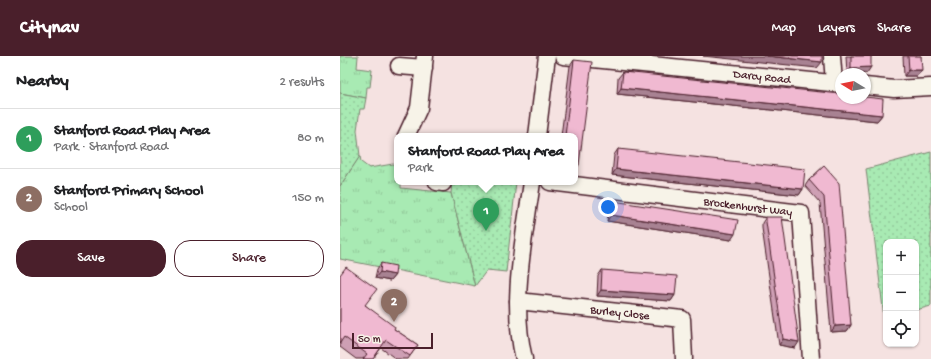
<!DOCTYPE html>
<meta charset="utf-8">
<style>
body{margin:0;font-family:"Gochi Hand",sans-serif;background:#f6f6f6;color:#202124}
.controls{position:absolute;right:12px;bottom:12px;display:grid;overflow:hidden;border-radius:8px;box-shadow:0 1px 3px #0004}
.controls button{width:36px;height:36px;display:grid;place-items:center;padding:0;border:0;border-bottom:1px solid #e0e0e0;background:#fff;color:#202124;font:20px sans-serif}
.compass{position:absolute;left:495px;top:12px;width:36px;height:36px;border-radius:50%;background:#fff;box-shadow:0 1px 3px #0004;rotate:280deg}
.scale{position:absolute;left:12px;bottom:10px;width:81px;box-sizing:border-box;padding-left:4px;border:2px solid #4a1f2b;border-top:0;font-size:11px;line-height:14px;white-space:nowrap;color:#4a1f2b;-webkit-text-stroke:3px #f7f3e8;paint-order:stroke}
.you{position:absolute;left:268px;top:151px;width:14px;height:14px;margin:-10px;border:3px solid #fff;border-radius:50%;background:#1a73e8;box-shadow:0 0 0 6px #1a73e833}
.badge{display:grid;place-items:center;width:26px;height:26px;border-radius:50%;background:#4a1f2b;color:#fff;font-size:13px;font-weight:700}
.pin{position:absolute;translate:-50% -33px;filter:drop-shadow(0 1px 2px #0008)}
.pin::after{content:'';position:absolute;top:21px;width:14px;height:12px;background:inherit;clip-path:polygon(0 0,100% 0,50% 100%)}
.popup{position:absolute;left:54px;top:77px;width:184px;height:52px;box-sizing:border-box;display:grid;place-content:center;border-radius:8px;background:#fff;filter:drop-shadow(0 1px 3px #0005);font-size:13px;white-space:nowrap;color:#757577}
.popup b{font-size:15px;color:#202124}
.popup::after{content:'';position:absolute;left:50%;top:100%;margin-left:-8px;border:8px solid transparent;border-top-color:#fff}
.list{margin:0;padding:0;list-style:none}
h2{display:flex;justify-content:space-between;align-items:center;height:52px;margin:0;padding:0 16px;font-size:17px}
h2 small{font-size:13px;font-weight:400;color:#757577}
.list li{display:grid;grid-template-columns:26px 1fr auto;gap:12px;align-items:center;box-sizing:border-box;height:60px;padding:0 16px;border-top:1px solid #e0e0e0}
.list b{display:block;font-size:15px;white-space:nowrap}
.list p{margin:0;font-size:13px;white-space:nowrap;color:#757577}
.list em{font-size:13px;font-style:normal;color:#757577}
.actions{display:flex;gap:8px;padding:12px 16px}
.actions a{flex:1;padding:9px 0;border:1px solid #4a1f2b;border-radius:16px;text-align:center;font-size:14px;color:#4a1f2b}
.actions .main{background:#4a1f2b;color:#fff}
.icon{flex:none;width:22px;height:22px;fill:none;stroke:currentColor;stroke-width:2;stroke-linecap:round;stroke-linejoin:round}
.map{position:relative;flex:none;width:591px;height:303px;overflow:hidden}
header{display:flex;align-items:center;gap:24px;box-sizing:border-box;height:56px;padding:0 20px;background:#4a1f2b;color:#fff}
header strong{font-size:19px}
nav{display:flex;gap:22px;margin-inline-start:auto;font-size:14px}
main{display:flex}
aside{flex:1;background:#fff}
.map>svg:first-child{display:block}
.grass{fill:url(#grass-tufts);stroke:#79846f}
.park{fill:url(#park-dots);stroke:#79846f}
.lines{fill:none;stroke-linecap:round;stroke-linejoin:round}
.minor-casing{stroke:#4a1f2b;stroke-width:19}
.minor{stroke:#f7f3e8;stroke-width:16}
.wall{fill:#ce9fb4;stroke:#4a1f2b}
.shaded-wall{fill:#a88292;stroke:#4a1f2b}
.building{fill:#f0b9d1;stroke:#4a1f2b}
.labels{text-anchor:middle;stroke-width:3;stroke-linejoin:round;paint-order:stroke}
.street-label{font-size:12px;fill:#4a1f2b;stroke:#f7f3e8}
</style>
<header>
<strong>Citynav</strong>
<nav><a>Map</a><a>Layers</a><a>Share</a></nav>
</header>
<main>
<aside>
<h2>Nearby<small>2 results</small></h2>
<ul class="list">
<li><span class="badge" style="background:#2e9e5b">1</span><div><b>Stanford Road Play Area</b><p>Park · Stanford Road</p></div><em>80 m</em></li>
<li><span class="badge" style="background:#8d6e63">2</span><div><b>Stanford Primary School</b><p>School</p></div><em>150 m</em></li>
</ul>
<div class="actions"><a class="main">Save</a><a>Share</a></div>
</aside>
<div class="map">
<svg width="591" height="303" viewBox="0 0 591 303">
<defs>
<pattern id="grass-tufts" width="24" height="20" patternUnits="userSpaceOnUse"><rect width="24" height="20" fill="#a8eab3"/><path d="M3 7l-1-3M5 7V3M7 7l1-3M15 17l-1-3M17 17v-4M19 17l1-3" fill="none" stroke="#92c89a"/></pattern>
<pattern id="park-dots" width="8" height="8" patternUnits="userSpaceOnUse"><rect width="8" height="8" fill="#a8eab3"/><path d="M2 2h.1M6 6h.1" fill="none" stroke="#92c89a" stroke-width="1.8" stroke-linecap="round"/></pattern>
</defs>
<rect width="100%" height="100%" fill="#f5e2e1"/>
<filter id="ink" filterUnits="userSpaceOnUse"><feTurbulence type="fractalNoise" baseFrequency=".025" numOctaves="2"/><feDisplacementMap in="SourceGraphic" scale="8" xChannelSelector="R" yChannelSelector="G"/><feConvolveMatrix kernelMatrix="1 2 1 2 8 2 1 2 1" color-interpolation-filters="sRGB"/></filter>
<g filter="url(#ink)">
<g class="grass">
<polygon points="0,0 18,0 17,12 32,14 30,31 27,31 26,42 0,37"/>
<polygon points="20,100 21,106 29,112 53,108 57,109 57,126 61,126 61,132 111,137 135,230 0,203 0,130"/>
</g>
<g class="park">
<polygon points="0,37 26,42 24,53 20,53 17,74 20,100 0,130"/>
<polygon points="591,96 591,250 576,254 576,186 546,186 546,261 544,261 526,113"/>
<polygon points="112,126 176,126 166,216 147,214 135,230 111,137"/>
</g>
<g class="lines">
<g class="minor-casing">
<g id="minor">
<polyline points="223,0 501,28"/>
<polyline points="492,0 494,27"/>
<polyline points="59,10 84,12"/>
<polyline points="525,30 554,33 591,31"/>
<polyline points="66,80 79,52 85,0"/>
<polyline points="197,80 207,0"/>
<polyline points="97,126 103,127"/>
<polyline points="210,126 461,157 471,303"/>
<polyline points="178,245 342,263 344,303"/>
<path d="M 184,303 C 170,246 184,184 192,126"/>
</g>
</g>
<use href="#minor" class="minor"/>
</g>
<g class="wall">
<polygon points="506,0 531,0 527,17 507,18"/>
<polygon points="563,0 581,0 577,20 564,20"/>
<polygon points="234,4 235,80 221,80 230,10"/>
<polygon points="283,16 542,59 537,65 277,38 278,22"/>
<polygon points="278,93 463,133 459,139 272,119 274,99"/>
<polygon points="484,110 511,269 507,275 491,276 480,147 465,130 469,124"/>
<polygon points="273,145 391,184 267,165 269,151"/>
<polygon points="426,161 455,292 439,289 422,172 422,167"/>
<polygon points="41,207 55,219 50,225 35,222 37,213"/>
<polygon points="262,214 335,239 331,245 257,240 258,220"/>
<polygon points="0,219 25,249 54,273 78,289 68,303 56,303 41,292 33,303 16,303 0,291"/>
</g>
<g class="shaded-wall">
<polygon points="363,0 427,0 482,6 477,12"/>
<polygon points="531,11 527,17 507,18 511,12"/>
<polygon points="569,14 582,14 577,20 564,20"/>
<polygon points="281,32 542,59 537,65 277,38"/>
<polygon points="235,108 239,109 235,114"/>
<polygon points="276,113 463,133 459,139 272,119"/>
<polygon points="271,159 395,178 391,184 267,165"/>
<polygon points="40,216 55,219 50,225 35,222"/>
<polygon points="261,234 335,239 331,245 257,240"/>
<polygon points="511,269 507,275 491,276 495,270"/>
<polygon points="443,283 459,286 455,292 439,289"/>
</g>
<g class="building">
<polygon points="427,0 482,0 482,6"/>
<polygon points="511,0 531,0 531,11 511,12"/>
<polygon points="568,0 581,0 582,14 569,14"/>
<polygon points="234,4 252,6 239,109 235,108 235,80 225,80"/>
<polygon points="283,16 501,38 501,42 525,42 525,41 543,43 542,59 281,32"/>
<polygon points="278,93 465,113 463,133 276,113"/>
<polygon points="484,110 499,127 511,269 495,270 484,141 469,124"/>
<polygon points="273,145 398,164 395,178 271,159"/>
<polygon points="426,161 442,161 459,286 443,283 426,166"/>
<polygon points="41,207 56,210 55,219 40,216"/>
<polygon points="6,211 37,233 25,249 55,271 54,273 78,289 70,300 46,284 33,303 23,303 27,298 4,281 0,287 0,219"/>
<polygon points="262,214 337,220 335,239 261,234"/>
</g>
</g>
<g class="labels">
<g class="street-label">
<text transform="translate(422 20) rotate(6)" y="4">Darcy Road</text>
<text transform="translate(408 150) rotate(7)" y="4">Brockenhurst Way</text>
<text transform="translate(280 256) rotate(6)" y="4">Burley Close</text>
</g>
</g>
</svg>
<div class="controls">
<button>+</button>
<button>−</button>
<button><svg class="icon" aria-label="locate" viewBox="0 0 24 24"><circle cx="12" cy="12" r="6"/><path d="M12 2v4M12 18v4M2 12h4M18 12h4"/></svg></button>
</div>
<svg class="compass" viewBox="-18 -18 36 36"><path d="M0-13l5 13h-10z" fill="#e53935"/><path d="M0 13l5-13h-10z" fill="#757577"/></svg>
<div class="scale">50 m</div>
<div class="you"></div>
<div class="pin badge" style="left:146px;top:175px;background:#2e9e5b">1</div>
<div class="popup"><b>Stanford Road Play Area</b>Park</div>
<div class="pin badge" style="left:54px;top:266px;background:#8d6e63">2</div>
</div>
</main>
